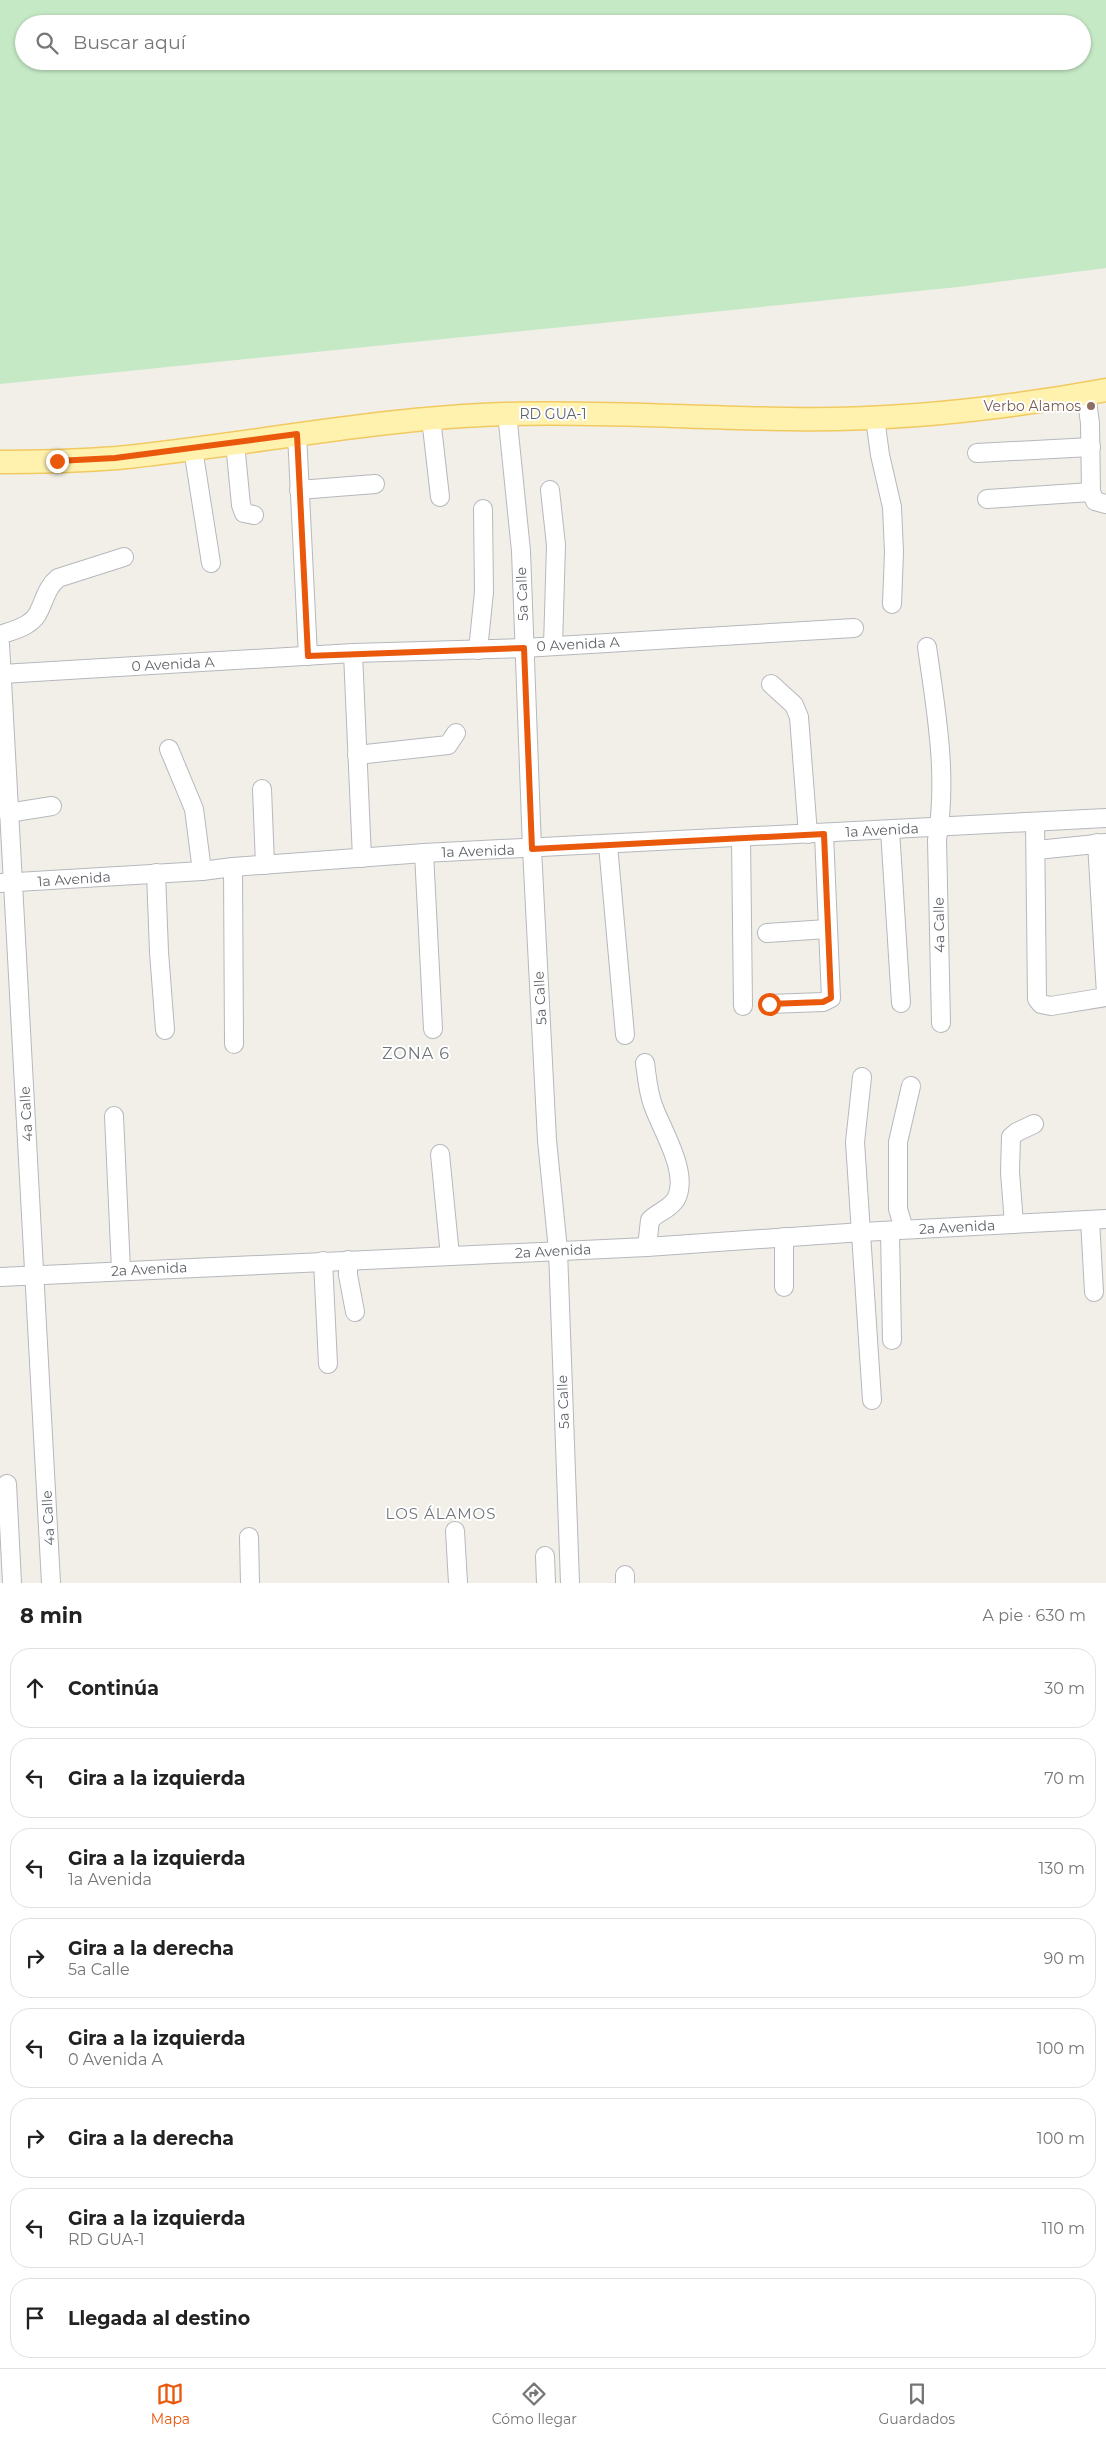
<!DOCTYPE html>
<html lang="es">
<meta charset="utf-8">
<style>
body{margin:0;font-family:Montserrat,sans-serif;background:#f2f2f2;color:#222}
.stop{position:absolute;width:15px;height:15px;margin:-11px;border:4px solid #ea580c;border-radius:50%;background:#fff}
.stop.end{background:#ea580c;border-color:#fff;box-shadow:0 1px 5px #0008}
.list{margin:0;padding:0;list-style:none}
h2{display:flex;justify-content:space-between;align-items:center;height:65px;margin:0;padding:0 20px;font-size:21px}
h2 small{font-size:16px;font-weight:400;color:#767676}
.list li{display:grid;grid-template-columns:32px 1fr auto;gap:15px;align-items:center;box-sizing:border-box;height:80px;margin:0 10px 10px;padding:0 10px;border:1px solid #e0e0e0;border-radius:20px}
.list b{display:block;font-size:19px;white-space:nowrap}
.list p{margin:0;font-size:16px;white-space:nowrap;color:#767676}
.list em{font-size:16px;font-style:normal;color:#767676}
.icon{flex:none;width:28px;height:28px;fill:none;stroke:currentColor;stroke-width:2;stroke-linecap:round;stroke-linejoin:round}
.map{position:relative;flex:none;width:1106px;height:1583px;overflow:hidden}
.search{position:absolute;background:#fff;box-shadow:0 1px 4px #0004;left:15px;right:15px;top:15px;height:55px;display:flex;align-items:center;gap:12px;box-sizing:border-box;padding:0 18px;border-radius:28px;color:#767676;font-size:19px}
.sheet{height:785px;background:#fff}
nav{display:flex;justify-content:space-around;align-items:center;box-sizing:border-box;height:70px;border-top:1px solid #e0e0e0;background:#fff;font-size:14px;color:#767676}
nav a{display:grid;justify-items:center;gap:2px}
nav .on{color:#ea580c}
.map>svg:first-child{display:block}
.green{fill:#c5e8c5;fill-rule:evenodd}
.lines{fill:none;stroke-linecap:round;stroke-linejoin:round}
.minor-casing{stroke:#b5b8bc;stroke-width:20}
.major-casing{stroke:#f2c960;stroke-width:25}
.minor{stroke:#fff;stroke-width:18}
.major{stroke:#fff2af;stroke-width:22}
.route{stroke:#ea580c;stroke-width:6}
.education-dot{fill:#8d6e63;stroke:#fff;stroke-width:2}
.labels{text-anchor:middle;stroke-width:4;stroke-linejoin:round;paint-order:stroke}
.education-label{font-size:14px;fill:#785e54;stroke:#fff;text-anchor:end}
.street-label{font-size:14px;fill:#5f6368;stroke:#fff}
.neighbourhood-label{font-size:15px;letter-spacing:1px;fill:#70757a;stroke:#fff}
.quarter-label{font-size:16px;letter-spacing:1px;fill:#70757a;stroke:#fff}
</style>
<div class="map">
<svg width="1106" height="1583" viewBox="0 0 1106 1583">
<rect width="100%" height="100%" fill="#f1efe8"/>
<path class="green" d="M 0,0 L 1106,0 L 1106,268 L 958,287 L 0,384 ZM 24,24 L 1082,24 L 1082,61 L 24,61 Z"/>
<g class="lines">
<g class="minor-casing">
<g id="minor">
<polyline points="1086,394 1090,423 1091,492 1095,501 1106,504"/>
<polyline points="507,413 521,551 532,849 547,1140 558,1250 570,1583"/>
<polyline points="431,418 440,497"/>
<polyline points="875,418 880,455 892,507 894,552 892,604"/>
<polyline points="297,434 308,656"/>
<polyline points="235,443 241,505 244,513 254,515"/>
<polyline points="193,449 211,563"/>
<polyline points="977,453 1091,447"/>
<polyline points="299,490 375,484"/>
<polyline points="550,490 556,545 553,646"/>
<polyline points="987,499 1091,492"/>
<path d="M 0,635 C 14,630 33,626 39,611 C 45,599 47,587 58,578 L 124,557"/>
<polyline points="0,644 51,1583"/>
<path d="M 927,647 C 936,710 948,776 937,840 L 941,1023"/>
<polyline points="478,650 484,592 483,509"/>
<polyline points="353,653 362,858"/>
<polyline points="2,674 353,653 524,648 854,628"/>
<polyline points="771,684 794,705 799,717 808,834"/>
<polyline points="169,749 194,809 202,871"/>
<polyline points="357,755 448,745 456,733"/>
<polyline points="262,789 265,865"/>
<polyline points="8,813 52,806"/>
<polyline points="1035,822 1037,999 1041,1004 1051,1006 1106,997"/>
<polyline points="890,830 901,1003"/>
<polyline points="741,838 743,1006"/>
<polyline points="1097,843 1106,994"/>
<polyline points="608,845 625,1035"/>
<polyline points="1037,850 1106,843"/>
<polyline points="424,853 433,1029"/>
<polyline points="233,867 234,1044"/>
<polyline points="156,873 159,952 165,1030"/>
<polyline points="0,883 202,871 233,867 424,853 1106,818"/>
<polyline points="767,933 827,929"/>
<polyline points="769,1004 823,1002 831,998 824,834"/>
<path d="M 645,1063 C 647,1077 648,1092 653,1105 C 661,1129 690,1173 676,1199 C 670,1209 658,1212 650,1220 L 647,1247"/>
<polyline points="862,1077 855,1142 872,1400"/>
<polyline points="114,1116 121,1270"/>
<polyline points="440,1154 450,1256"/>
<polyline points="1090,1220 1094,1292"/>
<polyline points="1014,1224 1010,1172 1011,1137 1017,1132 1034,1124"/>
<polyline points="904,1229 898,1209 898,1142 911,1086"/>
<polyline points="890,1231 892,1340"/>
<polyline points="348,1260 348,1275 355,1312"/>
<polyline points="323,1261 328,1364"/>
<polyline points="0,1277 647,1247 862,1232 1106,1219"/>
<polyline points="784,1287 784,1237"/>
<polyline points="7,1484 12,1583"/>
<polyline points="455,1531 458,1583"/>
<polyline points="249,1537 250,1583"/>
<polyline points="545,1556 546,1583"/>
<polyline points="625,1575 625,1583"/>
</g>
</g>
<g class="major-casing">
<path id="major" d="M 0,462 C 39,462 78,461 117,458 C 247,445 375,418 505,414 C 600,411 695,418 790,419 C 895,421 1002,409 1106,390"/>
</g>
<use href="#minor" class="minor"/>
<use href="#major" class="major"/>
</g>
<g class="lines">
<polyline class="route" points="57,461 115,458 297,434 308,656 524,648 532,849 824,834 831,998 823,1002 769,1004"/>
</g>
<circle class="education-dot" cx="1091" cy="406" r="5"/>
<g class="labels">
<g class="education-label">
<text x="1081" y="411">Verbo Alamos</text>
</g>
<g class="street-label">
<text x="553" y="419">RD GUA-1</text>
<text transform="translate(522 594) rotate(-92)" y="5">5a Calle</text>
<text transform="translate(578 644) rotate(-3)" y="5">0 Avenida A</text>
<text transform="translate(173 664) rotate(-3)" y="5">0 Avenida A</text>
<text transform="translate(882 830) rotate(-3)" y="5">1a Avenida</text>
<text transform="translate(478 851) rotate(-2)" y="5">1a Avenida</text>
<text transform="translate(74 879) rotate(-4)" y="5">1a Avenida</text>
<text transform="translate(939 925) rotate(-91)" y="5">4a Calle</text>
<text transform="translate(540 998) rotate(-93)" y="5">5a Calle</text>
<text transform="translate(26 1114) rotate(-93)" y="5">4a Calle</text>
<text transform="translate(957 1227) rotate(-3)" y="5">2a Avenida</text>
<text transform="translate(553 1251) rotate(-3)" y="5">2a Avenida</text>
<text transform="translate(149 1269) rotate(-3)" y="5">2a Avenida</text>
<text transform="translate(563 1402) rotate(-92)" y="5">5a Calle</text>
<text transform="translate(48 1518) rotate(-93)" y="5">4a Calle</text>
</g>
<g class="neighbourhood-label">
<text x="441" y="1519">LOS ÁLAMOS</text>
</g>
<g class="quarter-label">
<text x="416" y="1059">ZONA 6</text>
</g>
</g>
</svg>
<div class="stop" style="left:769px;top:1004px"></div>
<div class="stop end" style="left:57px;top:461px"></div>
<div class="search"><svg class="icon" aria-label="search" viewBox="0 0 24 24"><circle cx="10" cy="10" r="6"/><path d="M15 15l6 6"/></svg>Buscar aquí</div>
</div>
<section class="sheet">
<h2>8 min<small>A pie · 630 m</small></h2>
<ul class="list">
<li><svg class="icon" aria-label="ahead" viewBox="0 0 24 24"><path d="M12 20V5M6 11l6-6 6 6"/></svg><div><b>Continúa</b></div><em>30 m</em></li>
<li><svg class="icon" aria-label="left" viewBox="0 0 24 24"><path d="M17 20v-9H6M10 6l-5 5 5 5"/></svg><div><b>Gira a la izquierda</b></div><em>70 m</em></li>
<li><svg class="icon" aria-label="left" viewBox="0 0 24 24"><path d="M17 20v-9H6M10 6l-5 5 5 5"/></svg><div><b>Gira a la izquierda</b><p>1a Avenida</p></div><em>130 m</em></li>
<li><svg class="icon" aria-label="right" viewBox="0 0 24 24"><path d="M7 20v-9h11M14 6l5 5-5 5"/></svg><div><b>Gira a la derecha</b><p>5a Calle</p></div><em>90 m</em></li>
<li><svg class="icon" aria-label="left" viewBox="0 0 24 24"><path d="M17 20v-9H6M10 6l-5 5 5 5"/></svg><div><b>Gira a la izquierda</b><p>0 Avenida A</p></div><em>100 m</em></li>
<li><svg class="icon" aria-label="right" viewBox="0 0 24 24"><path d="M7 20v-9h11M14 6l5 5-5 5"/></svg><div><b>Gira a la derecha</b></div><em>100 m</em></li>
<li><svg class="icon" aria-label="left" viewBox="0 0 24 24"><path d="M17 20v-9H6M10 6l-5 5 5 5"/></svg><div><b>Gira a la izquierda</b><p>RD GUA-1</p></div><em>110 m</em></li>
<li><svg class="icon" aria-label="arrive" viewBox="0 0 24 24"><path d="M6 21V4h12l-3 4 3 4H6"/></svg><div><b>Llegada al destino</b></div></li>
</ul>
</section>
<nav>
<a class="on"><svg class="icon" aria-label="map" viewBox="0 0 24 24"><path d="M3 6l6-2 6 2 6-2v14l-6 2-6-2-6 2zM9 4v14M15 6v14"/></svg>Mapa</a>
<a><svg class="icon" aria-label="directions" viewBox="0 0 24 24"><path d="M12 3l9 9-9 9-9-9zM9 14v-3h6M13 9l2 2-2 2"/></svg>Cómo llegar</a>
<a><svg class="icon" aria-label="saved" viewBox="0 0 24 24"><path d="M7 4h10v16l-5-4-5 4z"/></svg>Guardados</a>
</nav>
